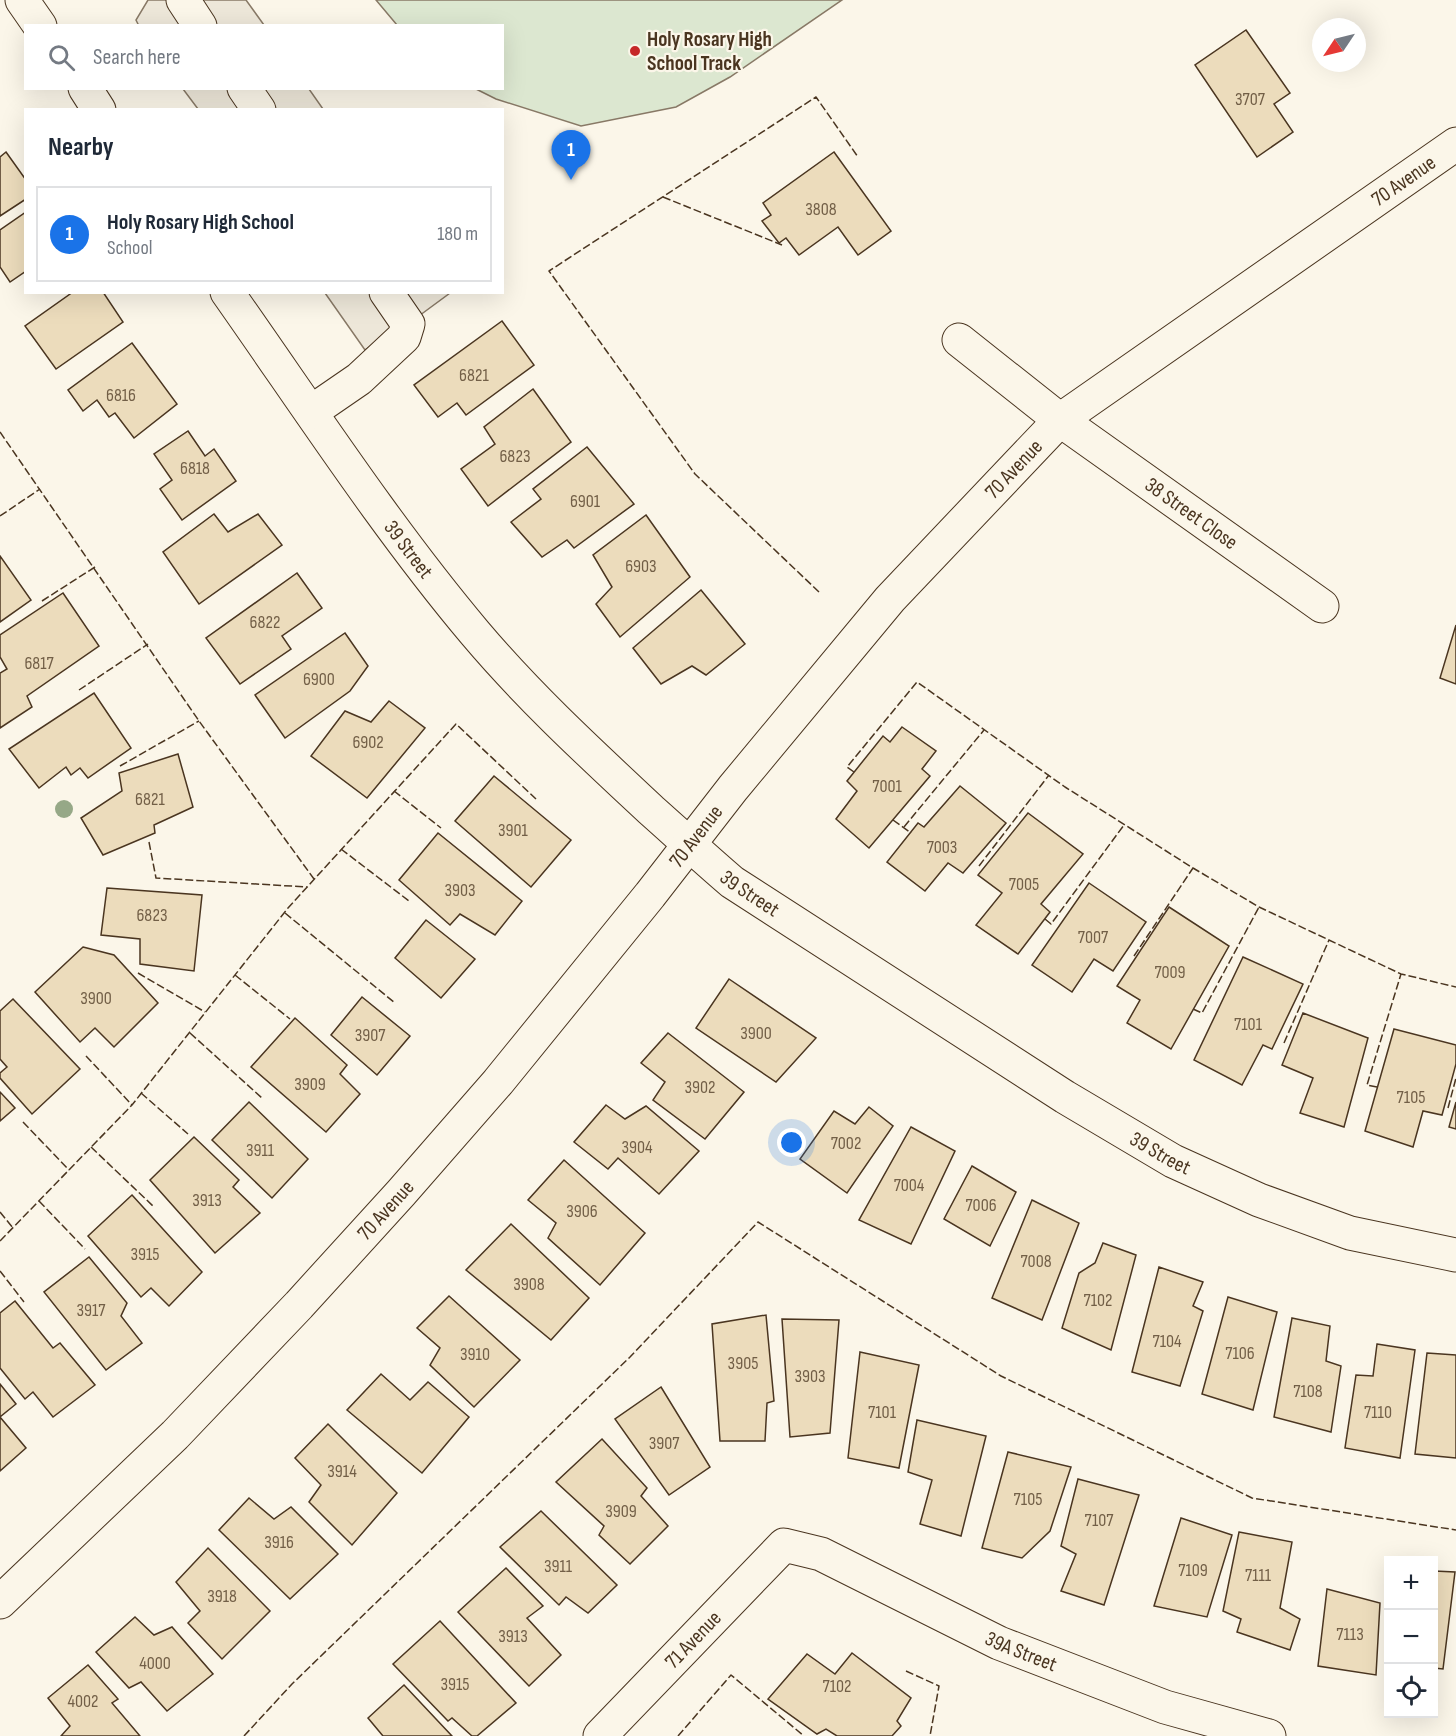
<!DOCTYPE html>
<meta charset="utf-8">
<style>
body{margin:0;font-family:"Sofia Sans Condensed",sans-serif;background:#f2f2f3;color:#1f2937}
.controls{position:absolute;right:18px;bottom:18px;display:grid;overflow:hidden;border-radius:0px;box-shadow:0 6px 24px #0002}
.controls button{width:54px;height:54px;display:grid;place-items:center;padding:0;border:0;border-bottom:2px solid #e0e1e3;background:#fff;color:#1f2937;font:30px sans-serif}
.compass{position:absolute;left:1312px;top:18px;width:54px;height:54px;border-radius:50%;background:#fff;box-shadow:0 6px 24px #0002;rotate:235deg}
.you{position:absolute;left:792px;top:1143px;width:21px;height:21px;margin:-15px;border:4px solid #fff;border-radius:50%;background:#1a73e8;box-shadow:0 0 0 9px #1a73e833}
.badge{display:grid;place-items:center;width:39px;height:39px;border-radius:50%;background:#1a73e8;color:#fff;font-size:20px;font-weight:700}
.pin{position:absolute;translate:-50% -50px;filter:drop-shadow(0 2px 3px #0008)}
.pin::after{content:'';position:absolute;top:32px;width:21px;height:18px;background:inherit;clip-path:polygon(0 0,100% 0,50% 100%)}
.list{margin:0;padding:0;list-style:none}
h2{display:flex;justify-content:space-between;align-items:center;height:78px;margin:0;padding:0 24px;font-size:26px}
h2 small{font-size:20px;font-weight:400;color:#747a83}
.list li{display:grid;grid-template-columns:39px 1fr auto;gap:18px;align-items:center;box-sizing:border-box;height:96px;margin:0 12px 12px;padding:0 12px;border:2px solid #e0e1e3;border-radius:0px}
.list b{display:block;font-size:22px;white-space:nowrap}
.list p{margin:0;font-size:20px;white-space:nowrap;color:#747a83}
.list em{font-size:20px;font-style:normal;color:#747a83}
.icon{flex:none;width:33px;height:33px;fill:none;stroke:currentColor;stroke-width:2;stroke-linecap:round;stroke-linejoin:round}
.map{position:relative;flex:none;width:1456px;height:1736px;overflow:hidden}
.search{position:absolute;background:#fff;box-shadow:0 6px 24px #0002;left:24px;top:24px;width:480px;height:66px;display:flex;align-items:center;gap:15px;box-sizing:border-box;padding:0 21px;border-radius:0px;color:#747a83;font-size:22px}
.panel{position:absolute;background:#fff;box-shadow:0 6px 24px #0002;left:24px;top:108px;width:480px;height:186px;border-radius:0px}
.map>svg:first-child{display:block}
.green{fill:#dce7d0;stroke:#887966;stroke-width:1.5}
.parking{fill:#ede7d9;stroke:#887966;stroke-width:1.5}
.building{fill:#ecdcbc;stroke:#4a3520;stroke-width:1.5}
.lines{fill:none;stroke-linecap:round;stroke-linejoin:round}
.minor-casing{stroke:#4a3520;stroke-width:35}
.minor{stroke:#fbf6e9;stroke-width:33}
.fence{stroke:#4a3520;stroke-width:1.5;stroke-dasharray:8 3;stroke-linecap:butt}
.tree{fill:#96a887}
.poi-dot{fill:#c62828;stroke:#fbf6e9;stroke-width:2}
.labels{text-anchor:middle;stroke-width:4.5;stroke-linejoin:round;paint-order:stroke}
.number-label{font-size:18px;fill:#725f47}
.poi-label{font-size:21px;font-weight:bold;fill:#4a3520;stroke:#fbf6e9;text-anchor:start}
.street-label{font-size:21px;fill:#4a3520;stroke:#fbf6e9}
</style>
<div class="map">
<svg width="1456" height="1736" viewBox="0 0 1456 1736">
<rect width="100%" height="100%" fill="#fbf6e9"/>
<polygon class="green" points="376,0 842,0 730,77 676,107 581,126 496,99 476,89 502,88 502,26 397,25"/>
<g class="parking">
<polygon points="148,0 246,0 264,25 139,26 136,20"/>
<polygon points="183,89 309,89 323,109 198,109"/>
<polygon points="325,293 450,293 408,324 365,350"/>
</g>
<g class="building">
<polygon points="1246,30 1290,93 1274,104 1293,132 1257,157 1195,65"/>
<polygon points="6,152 26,180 26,199 0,216 0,157"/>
<polygon points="834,152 891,231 858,255 838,227 799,255 786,238 779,243 762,221 771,215 763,203"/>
<polygon points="26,212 26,271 10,282 0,267 0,230"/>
<polygon points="73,292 103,292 123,322 56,369 25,326"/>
<polygon points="502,321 534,365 466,415 457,403 438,417 414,385"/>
<polygon points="132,343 177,404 134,438 115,413 109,417 97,400 83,411 68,390"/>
<polygon points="533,389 571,442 488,506 461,469 495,444 484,427"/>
<polygon points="188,431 205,456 214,449 236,481 182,520 160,489 172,480 154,454"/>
<polygon points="587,447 634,504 574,548 567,540 542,557 511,522 541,499 533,489"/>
<polygon points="214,514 228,532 258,514 282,545 199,604 163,552"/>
<polygon points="646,515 690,577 620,637 596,604 612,587 593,555"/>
<polygon points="0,556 31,600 0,622"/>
<polygon points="297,573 322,608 282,636 291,649 240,684 206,638"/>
<polygon points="701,590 745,644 706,675 692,666 661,684 633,648"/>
<polygon points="63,593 99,646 27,696 32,707 0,728 0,673 7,669 0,657 0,635"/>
<polygon points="1456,625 1456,684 1440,678"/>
<polygon points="345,633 368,666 350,691 285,738 255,695"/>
<polygon points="94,693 131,748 88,778 80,768 71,775 66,767 39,788 9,749"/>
<polygon points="389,701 425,728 367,798 311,756 345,711 371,722"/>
<polygon points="902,727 936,751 922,769 930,776 869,848 836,819 857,791 847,781 883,736 890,742"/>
<polygon points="178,754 193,807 154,825 155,833 103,855 81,818 122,791 119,773"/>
<polygon points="494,776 571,840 531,887 455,821"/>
<polygon points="960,786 1006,823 963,873 948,863 925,891 887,862 918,823 924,827"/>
<polygon points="1028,813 1083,854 1041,904 1050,912 1018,954 976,925 1002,893 978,875"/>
<polygon points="438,833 522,901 495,935 460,914 450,925 399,880"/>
<polygon points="1089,883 1146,922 1113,971 1094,959 1072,992 1032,965"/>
<polygon points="107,888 202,895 194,971 140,964 140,939 101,935"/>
<polygon points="1169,907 1229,946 1171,1049 1127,1023 1140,1000 1117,986"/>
<polygon points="426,920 475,959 441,998 395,958"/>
<polygon points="83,947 114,955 158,1003 114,1047 95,1028 80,1042 35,992"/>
<polygon points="1243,957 1303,984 1272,1049 1263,1045 1242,1085 1194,1060"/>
<polygon points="729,979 816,1038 776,1082 696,1028"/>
<polygon points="362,997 410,1036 377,1075 331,1035"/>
<polygon points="13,999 80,1069 32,1114 0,1078 0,1073 7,1067 0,1059 0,1011"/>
<polygon points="1303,1013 1368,1038 1344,1127 1300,1113 1313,1078 1282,1065"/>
<polygon points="295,1018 347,1065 340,1074 360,1094 326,1132 251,1067"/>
<polygon points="1394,1029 1456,1045 1456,1064 1442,1115 1423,1111 1413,1147 1365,1131"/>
<polygon points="668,1033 744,1092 705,1139 653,1100 665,1082 641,1063"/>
<polygon points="0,1092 15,1108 0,1121"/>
<polygon points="249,1102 308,1159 272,1198 212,1140"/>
<polygon points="1456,1102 1456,1129 1449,1127"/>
<polygon points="606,1105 625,1119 646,1106 699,1151 659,1194 618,1158 608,1169 574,1142"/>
<polygon points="869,1107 893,1126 847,1193 800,1159 834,1111 855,1124"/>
<polygon points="911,1127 955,1151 911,1244 859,1220"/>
<polygon points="194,1137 239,1180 233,1187 260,1213 215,1253 150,1180"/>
<polygon points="564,1160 645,1233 600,1285 548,1238 556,1223 528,1200"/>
<polygon points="972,1166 1016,1192 990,1246 944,1219"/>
<polygon points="132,1195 202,1272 169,1306 151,1288 141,1297 88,1236"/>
<polygon points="1032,1200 1079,1223 1042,1320 992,1298"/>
<polygon points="511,1224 589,1298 551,1340 466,1270"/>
<polygon points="1103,1243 1136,1255 1111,1350 1062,1328 1079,1273 1095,1263"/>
<polygon points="89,1257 127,1303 121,1316 142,1343 106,1370 44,1292"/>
<polygon points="1159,1267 1203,1282 1193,1306 1203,1311 1180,1386 1132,1372"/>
<polygon points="449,1296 520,1360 474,1407 430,1365 440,1348 417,1328"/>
<polygon points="1228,1297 1277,1312 1253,1410 1202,1394"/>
<polygon points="15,1301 53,1348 60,1343 95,1385 53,1417 33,1392 25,1399 0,1368 0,1313"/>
<polygon points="766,1315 774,1401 767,1403 765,1441 720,1441 712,1324"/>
<polygon points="1292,1318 1330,1326 1326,1361 1341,1366 1331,1432 1274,1417"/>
<polygon points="782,1319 839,1320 830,1433 790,1437"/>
<polygon points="1377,1344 1415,1350 1400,1458 1345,1448 1356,1375 1373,1376"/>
<polygon points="860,1352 919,1365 899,1468 848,1458"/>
<polygon points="1427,1353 1456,1355 1456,1458 1415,1454"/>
<polygon points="381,1374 410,1400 428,1382 469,1417 422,1473 347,1410"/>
<polygon points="0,1384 16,1404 0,1417 26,1448 0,1471"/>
<polygon points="661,1387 710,1467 669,1495 615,1419"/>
<polygon points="917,1420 986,1436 961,1536 920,1524 932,1480 908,1472"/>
<polygon points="328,1424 397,1493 352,1545 309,1502 321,1485 295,1458"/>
<polygon points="602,1439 647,1488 641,1496 668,1526 630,1564 599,1535 604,1526 556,1482"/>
<polygon points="1008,1452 1071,1467 1050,1531 1022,1558 982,1548"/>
<polygon points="1078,1479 1139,1495 1104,1605 1061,1591 1076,1554 1061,1546"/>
<polygon points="249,1498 274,1519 291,1507 338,1554 290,1599 219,1530"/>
<polygon points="541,1511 617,1585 588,1613 566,1597 559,1605 500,1547"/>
<polygon points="1181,1518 1232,1535 1207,1617 1154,1606"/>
<polygon points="1239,1532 1292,1542 1280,1608 1300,1619 1290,1650 1237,1632 1241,1619 1223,1611"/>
<polygon points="208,1548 270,1611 222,1659 188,1623 200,1611 176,1582"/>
<polygon points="506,1568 543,1606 527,1618 561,1655 529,1686 458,1612"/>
<polygon points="1434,1571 1455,1572 1443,1669 1434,1668"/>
<polygon points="1327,1589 1380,1603 1376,1675 1318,1666"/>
<polygon points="135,1617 154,1635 172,1627 213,1674 167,1711 141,1682 129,1688 96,1652"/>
<polygon points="440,1621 516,1703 477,1736 472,1736 452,1718 448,1721 393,1664"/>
<polygon points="852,1653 911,1698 897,1721 901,1726 892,1736 837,1736 826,1729 817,1734 768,1699 807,1654 835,1674"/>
<polygon points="88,1665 118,1699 112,1703 140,1736 61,1736 70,1726 48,1698"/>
<polygon points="404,1685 452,1736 383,1736 368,1718"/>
</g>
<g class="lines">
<g class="minor-casing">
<g id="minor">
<polyline points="22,0 40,26"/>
<polyline points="183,0 200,26"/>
<polyline points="85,88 99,110"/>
<polyline points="244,88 259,110"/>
<path id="s1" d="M 227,292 C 308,407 385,526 475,633 C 529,697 590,753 651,810 C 678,834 704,858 732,882 L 1065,1097 L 1173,1161 L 1259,1200 L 1350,1233 L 1456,1255"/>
<path id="s2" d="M 959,340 L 1060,420 L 1322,606"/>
<polyline points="311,412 359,379 404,337 408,324 386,292"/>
<path id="s3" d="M 0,1602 L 175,1435 L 299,1305 L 401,1193 L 498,1082 L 650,895 L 733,788 L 890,599 L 1060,420 L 1456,144"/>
<path id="s4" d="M 600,1736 L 784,1545 L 821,1554 L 999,1643 L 1165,1707 L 1269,1736"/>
</g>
</g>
<use href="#minor" class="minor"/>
<g class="fence">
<polyline points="663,197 782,245"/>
<polyline points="0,432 199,721 314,879"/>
<polyline points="0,516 40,489"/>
<polyline points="819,592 695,474 549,271 816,97 858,157"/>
<polyline points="42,601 95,567"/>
<polyline points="79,690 148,644"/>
<polyline points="120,766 199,721"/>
<polyline points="854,772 847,767 917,682 1065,787 1193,868 1259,907 1401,974 1456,987"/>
<polyline points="394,791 441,828"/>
<polyline points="893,820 911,833"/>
<polyline points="904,827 984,730"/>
<polyline points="149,842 156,878 307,887"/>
<polyline points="341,849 409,901"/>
<polyline points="979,866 1049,775"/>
<polyline points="285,913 395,1003"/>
<polyline points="1045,919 1051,924 1124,825"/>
<polyline points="1134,956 1193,868"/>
<polyline points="138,973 205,1012"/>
<polyline points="235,975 290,1019"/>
<polyline points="1193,1009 1202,1013 1259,907"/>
<polyline points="190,1033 262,1098"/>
<polyline points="1284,1043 1329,940"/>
<polyline points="86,1056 132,1105"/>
<polyline points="1377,1087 1367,1085 1401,974"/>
<polyline points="141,1093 188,1134"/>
<polyline points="1448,1108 1456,1078"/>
<polyline points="23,1122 69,1170"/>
<polyline points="91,1147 153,1206"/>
<polyline points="39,1201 85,1249"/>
<polyline points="0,1212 13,1228"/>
<polyline points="0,1241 132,1105 288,908 456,724 536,799"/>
<polyline points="0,1271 24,1302"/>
<polyline points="906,1671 939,1686 930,1736"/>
<polyline points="244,1736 292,1684 630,1357 758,1222 1001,1376 1252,1498 1456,1530"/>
<polyline points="678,1736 731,1675 804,1736"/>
</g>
</g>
<circle class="tree" cx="64" cy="809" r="9"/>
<circle class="poi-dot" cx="635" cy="51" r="6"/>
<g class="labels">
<g class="number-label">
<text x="1250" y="105">3707</text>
<text x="821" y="215">3808</text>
<text x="474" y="381">6821</text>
<text x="121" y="401">6816</text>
<text x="515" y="462">6823</text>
<text x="195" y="474">6818</text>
<text x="585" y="507">6901</text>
<text x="641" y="572">6903</text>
<text x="265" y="628">6822</text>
<text x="39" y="669">6817</text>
<text x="319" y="685">6900</text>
<text x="368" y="748">6902</text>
<text x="887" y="792">7001</text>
<text x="150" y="805">6821</text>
<text x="513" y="836">3901</text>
<text x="942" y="853">7003</text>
<text x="1024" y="890">7005</text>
<text x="460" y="896">3903</text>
<text x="152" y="921">6823</text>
<text x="1093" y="943">7007</text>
<text x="1170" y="978">7009</text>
<text x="96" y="1004">3900</text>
<text x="1248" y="1030">7101</text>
<text x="756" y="1039">3900</text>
<text x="370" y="1041">3907</text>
<text x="310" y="1090">3909</text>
<text x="700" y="1093">3902</text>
<text x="1411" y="1103">7105</text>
<text x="846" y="1149">7002</text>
<text x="637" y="1153">3904</text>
<text x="260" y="1156">3911</text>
<text x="909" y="1191">7004</text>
<text x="207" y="1206">3913</text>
<text x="981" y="1211">7006</text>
<text x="582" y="1217">3906</text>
<text x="145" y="1260">3915</text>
<text x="1036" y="1267">7008</text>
<text x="529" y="1290">3908</text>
<text x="1098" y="1306">7102</text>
<text x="91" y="1316">3917</text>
<text x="1167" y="1347">7104</text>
<text x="1240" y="1359">7106</text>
<text x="475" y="1360">3910</text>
<text x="743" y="1369">3905</text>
<text x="810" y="1382">3903</text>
<text x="1308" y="1397">7108</text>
<text x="882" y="1418">7101</text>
<text x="1378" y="1418">7110</text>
<text x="664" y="1449">3907</text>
<text x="342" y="1477">3914</text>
<text x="1028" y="1505">7105</text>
<text x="621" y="1517">3909</text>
<text x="1099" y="1526">7107</text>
<text x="279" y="1548">3916</text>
<text x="558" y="1572">3911</text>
<text x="1193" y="1576">7109</text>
<text x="1258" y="1581">7111</text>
<text x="222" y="1602">3918</text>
<text x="1350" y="1640">7113</text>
<text x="513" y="1642">3913</text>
<text x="155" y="1669">4000</text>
<text x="455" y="1690">3915</text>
<text x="837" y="1692">7102</text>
<text x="83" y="1707">4002</text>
</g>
<g class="poi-label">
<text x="647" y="46">Holy Rosary High<tspan x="647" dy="24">School Track</tspan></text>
</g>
<g class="street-label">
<text dy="7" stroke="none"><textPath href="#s3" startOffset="2008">70 Avenue</textPath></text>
<text dy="7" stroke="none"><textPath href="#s3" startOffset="1522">70 Avenue</textPath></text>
<text dy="7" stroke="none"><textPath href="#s2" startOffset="290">38 Street Close</textPath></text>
<text dy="7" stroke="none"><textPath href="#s1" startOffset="315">39 Street</textPath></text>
<text dy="7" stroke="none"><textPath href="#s3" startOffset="1036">70 Avenue</textPath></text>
<text dy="7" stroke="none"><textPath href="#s1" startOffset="801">39 Street</textPath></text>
<text dy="7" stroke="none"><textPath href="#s1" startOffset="1287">39 Street</textPath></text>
<text dy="7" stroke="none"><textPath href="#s3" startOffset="550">70 Avenue</textPath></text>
<text dy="7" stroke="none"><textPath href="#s4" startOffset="134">71 Avenue</textPath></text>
<text dy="7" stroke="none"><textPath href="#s4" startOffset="526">39A Street</textPath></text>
</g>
</g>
</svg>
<div class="controls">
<button>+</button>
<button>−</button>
<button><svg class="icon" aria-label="locate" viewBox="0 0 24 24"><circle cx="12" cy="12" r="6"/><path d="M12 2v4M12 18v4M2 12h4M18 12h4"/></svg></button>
</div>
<svg class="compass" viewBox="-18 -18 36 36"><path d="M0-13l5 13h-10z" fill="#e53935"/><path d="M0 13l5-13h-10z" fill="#747a83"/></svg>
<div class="you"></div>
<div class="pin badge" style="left:571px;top:180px">1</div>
<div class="search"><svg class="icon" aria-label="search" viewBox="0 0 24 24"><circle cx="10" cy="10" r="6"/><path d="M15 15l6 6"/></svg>Search here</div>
<section class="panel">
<h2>Nearby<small></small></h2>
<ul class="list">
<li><span class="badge">1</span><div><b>Holy Rosary High School</b><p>School</p></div><em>180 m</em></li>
</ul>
</section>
</div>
